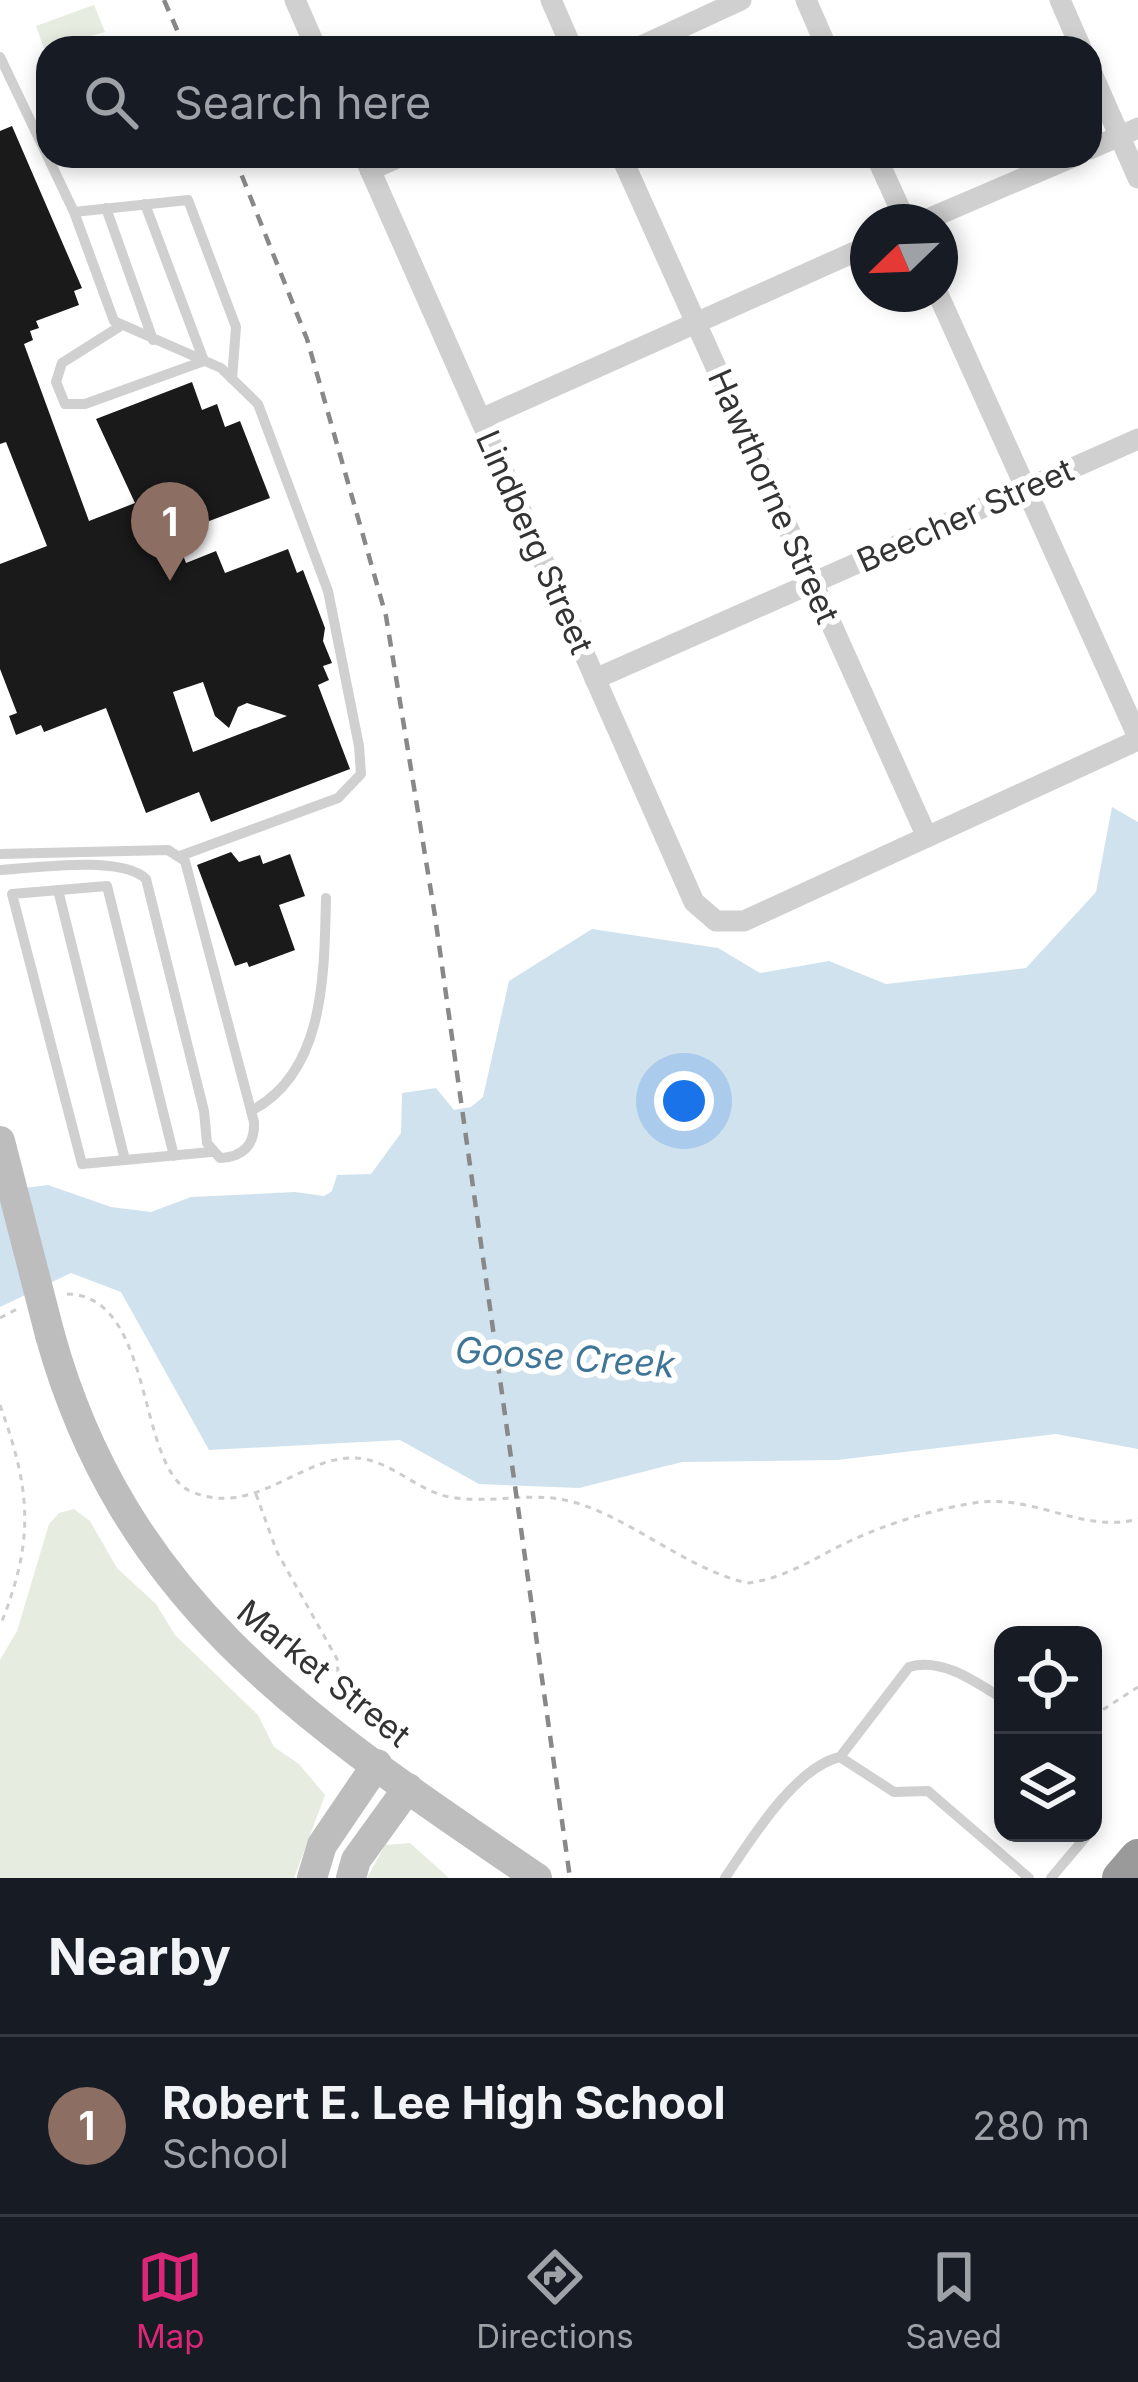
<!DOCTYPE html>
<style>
body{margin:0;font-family:Inter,sans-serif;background:#20242c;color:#f1f3f6}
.controls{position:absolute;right:36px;bottom:36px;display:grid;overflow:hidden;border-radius:24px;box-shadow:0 6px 18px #0003}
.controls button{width:108px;height:108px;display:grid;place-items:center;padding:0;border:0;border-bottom:3px solid #363941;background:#171b24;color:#f1f3f6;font:60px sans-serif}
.compass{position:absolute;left:850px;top:204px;width:108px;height:108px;border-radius:50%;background:#171b24;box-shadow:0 6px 18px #0003;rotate:247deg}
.you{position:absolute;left:684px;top:1101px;width:42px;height:42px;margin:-30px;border:9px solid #fff;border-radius:50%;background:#1a73e8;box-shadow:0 0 0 18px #1a73e833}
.badge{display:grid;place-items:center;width:78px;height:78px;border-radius:50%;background:#db2777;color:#fff;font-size:39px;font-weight:700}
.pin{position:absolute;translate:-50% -99px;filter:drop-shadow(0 3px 6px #0008)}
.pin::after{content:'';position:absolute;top:63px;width:42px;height:36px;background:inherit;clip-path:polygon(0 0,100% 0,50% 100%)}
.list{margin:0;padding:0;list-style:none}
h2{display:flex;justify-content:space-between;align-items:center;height:156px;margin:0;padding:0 48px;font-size:51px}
h2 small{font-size:39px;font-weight:400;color:#9ea1a6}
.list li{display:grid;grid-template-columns:78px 1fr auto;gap:36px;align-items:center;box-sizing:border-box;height:180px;padding:0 48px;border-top:3px solid #363941}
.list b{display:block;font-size:45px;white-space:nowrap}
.list p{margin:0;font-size:39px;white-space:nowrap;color:#9ea1a6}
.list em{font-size:39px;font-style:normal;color:#9ea1a6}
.icon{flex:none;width:66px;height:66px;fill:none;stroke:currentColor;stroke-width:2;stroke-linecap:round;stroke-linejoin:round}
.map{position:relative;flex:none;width:1138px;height:1878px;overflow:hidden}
.search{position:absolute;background:#171b24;box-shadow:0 6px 18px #0003;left:36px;right:36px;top:36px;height:132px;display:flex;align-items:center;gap:30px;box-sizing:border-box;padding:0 42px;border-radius:36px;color:#9ea1a6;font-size:45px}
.sheet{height:336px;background:#171b24}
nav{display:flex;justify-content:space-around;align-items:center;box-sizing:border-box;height:168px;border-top:3px solid #363941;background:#171b24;font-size:33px;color:#9ea1a6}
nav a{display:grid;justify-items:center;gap:6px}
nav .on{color:#db2777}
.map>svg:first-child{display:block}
.green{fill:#e6ecdf}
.water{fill:#cfe2ee}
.building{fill:#1a1a1a;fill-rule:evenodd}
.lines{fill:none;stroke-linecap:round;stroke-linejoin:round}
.path{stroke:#cdcdcd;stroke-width:3;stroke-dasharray:6 6;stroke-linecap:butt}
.lane{stroke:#d0d0d0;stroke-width:10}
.street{stroke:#d0d0d0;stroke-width:21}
.secondary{stroke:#bdbdbd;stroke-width:30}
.highway{stroke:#9a9a9a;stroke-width:36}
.rail{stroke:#888;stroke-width:4.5;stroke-dasharray:12 9;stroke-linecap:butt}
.secondary-bridge{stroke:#bdbdbd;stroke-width:30}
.labels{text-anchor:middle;stroke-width:12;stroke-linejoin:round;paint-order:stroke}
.street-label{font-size:33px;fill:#333;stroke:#fff}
.water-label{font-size:36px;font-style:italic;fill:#3f7597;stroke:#fff}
</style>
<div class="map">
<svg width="1138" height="1878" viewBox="0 0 1138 1878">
<rect width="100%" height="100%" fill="#fff"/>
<g class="green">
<polygon points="94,5 105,32 48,48 46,54 36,26"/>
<polygon points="74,1509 90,1521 117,1568 156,1604 175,1635 258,1715 274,1747 299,1764 325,1795 294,1878 0,1878 0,1660 17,1631 49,1524 59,1513"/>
<polygon points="410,1843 449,1878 367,1878 385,1845"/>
</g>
<polygon class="water" points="1112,807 1138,822 1138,1449 1056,1434 837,1460 682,1462 579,1488 479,1484 400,1440 209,1450 121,1292 71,1273 0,1307 0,1191 48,1185 111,1207 151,1212 191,1197 295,1192 324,1196 332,1191 337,1175 371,1174 401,1133 402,1093 436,1088 454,1110 471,1107 483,1097 509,981 592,929 718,948 760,973 829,961 886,984 1026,968 1096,892"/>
<g class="building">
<path d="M 12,126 L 82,288 L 74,291 L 79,305 L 36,321 L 39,328 L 30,331 L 33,340 L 24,344 L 89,521 L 135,503 L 96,419 L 192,382 L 202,410 L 217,404 L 225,427 L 240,421 L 270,498 L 175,534 L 186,563 L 216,551 L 225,573 L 288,549 L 297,573 L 303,570 L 325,628 L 323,641 L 332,663 L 323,666 L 329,680 L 318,685 L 350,769 L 211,822 L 199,792 L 146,813 L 106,708 L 44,732 L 41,725 L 16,735 L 9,716 L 17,713 L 0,669 L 0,564 L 47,546 L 6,442 L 0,444 L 0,131 ZM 203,682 L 215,716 L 229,728 L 238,707 L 247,703 L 287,716 L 193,752 L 173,692 Z"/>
<polygon points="231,852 239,862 260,855 263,864 290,854 305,896 279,905 295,950 249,967 247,962 235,966 197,865"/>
</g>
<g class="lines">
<g class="path">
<path d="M 67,1294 C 155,1295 136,1466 190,1491 C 257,1521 306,1448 365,1459 C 398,1466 423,1495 456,1498 C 507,1504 539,1487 591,1508 C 644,1529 692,1570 747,1583 C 785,1579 816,1557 850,1541 C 886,1524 935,1509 974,1503 C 1033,1493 1082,1534 1138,1519"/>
<polyline points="0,1318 17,1309"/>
<path d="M 0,1405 C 31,1491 35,1540 0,1626"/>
<polyline points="256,1494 277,1552 337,1659 339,1686 330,1700"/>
<polyline points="1093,1716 1138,1687"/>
</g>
<g class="lane">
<polyline points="0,57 74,212 114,321 221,368 258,404 328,591 359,746 361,774 338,798 180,856"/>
<polyline points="106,208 153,340"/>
<polyline points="74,212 188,200 236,327 232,379"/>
<polyline points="119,327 62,363 56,382 65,404 85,404 204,361 145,204"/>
<path d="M 0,854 L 168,850 L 185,861 L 254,1122 C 255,1145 243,1157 220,1158 L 207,1143 L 204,1111 L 146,879 C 121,855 35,868 0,870"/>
<polyline points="58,890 125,1160"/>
<path d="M 251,1111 C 326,1072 324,972 326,898"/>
<polyline points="174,1156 107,886 12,894 82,1164 211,1152"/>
<path d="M 840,1757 L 909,1667 C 942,1657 976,1682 1003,1699"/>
<path d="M 725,1878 C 750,1841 795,1767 840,1757 L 894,1792 L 928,1791 L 1029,1878"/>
<polyline points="1051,1878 1089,1833"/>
</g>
<g class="street">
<polyline points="295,0 316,48"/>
<polyline points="551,0 572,48"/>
<polyline points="806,0 827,48"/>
<polyline points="1060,0 1081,48"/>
<polyline points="637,48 741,0"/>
<polyline points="1090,69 1138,178"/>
<polyline points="1090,149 1138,128"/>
<polyline points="364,156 694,902 716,921 744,921 1138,740"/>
<polyline points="621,156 927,837"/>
<polyline points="876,156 906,222"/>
<polyline points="370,170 402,156"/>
<polyline points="921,222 1075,156"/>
<polyline points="938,294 1138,737"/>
<polyline points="481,419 868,246"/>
<polyline points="595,679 1138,439"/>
</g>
<g class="secondary">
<path d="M 50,1335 C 126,1608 316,1727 537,1878"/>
<polyline points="312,1878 322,1845 377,1764"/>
<polyline points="351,1878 356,1860 408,1788"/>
</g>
<polyline class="highway" points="1120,1878 1138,1857"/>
<g class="rail">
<polyline points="164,0 185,48"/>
<polyline points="234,156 307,339 386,616 435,916 570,1878"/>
</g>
<polyline class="secondary-bridge" points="0,1141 50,1335"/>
</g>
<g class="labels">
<g class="street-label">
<text transform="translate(774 496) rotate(66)" y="12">Hawthorne Street</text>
<text transform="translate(965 515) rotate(-24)" y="12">Beecher Street</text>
<text transform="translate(535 542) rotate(66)" y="12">Lindberg Street</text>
<text transform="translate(324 1673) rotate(39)" y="12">Market Street</text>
</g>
<g class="water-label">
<text transform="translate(565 1357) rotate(4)" y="13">Goose Creek</text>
</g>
</g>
</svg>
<div class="controls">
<button><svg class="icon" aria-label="locate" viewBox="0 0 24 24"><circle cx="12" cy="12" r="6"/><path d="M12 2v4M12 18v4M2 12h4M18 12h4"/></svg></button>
<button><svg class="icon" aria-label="layers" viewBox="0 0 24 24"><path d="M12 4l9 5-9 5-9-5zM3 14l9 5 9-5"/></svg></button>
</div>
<svg class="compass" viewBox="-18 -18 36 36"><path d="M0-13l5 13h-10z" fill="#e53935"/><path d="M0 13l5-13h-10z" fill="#9ea1a6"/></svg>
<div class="you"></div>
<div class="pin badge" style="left:170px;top:581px;background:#8d6e63">1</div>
<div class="search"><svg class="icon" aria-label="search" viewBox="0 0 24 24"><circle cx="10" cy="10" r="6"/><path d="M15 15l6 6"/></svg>Search here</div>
</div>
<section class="sheet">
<h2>Nearby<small></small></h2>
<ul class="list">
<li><span class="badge" style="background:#8d6e63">1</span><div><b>Robert E. Lee High School</b><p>School</p></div><em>280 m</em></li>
</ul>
</section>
<nav>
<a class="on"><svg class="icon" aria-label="map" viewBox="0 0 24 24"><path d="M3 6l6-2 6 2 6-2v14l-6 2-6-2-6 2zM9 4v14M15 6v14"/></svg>Map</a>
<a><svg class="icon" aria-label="directions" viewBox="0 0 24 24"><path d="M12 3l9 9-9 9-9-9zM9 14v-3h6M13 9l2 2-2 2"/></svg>Directions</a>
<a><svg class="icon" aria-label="saved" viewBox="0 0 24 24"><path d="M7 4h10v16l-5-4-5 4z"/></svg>Saved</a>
</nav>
